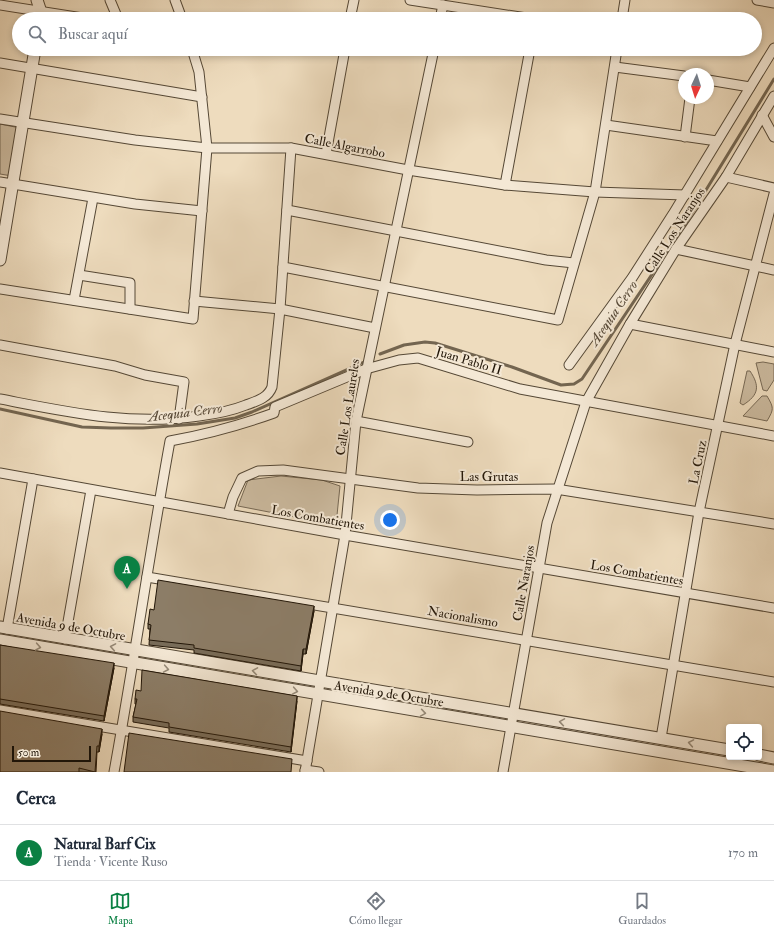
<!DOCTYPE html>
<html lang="es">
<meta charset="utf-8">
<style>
body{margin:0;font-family:"IM FELL Double Pica",serif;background:#f6f6f7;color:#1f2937}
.controls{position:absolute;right:12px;bottom:12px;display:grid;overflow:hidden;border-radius:4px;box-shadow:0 2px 6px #0003}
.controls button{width:36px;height:36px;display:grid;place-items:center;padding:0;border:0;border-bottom:1px solid #e0e1e3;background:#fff;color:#1f2937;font:20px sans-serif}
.compass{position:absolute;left:678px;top:68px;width:36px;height:36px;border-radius:50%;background:#fff;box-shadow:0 2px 6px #0003;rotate:184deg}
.scale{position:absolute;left:12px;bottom:10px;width:79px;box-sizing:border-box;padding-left:4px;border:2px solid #221608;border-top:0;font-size:11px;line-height:14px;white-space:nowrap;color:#221608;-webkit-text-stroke:3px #f4e8d5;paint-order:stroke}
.you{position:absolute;left:390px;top:520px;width:14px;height:14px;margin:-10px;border:3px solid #fff;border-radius:50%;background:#1a73e8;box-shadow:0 0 0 6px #1a73e833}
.badge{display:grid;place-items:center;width:26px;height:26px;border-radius:50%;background:#0b8043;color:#fff;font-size:13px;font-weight:700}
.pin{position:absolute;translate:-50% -33px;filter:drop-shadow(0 1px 2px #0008)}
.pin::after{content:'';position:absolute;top:21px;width:14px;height:12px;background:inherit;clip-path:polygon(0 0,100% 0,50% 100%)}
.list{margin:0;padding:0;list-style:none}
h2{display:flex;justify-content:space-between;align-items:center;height:52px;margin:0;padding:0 16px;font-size:17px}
h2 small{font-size:13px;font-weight:400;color:#747a83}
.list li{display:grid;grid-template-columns:26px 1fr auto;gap:12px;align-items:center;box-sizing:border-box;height:56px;padding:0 16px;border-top:1px solid #e0e1e3}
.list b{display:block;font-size:15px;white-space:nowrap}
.list p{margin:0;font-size:13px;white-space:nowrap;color:#747a83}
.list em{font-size:13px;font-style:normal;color:#747a83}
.icon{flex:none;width:22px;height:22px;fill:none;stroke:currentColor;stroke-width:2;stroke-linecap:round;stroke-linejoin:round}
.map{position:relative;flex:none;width:774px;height:772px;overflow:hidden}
.search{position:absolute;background:#fff;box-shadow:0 2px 6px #0003;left:12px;right:12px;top:12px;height:44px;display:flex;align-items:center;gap:10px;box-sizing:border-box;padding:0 14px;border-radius:22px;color:#747a83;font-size:15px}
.sheet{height:108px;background:#fff}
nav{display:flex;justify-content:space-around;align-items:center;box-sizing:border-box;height:56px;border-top:1px solid #e0e1e3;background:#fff;font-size:11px;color:#747a83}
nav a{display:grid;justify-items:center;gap:2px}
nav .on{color:#0b8043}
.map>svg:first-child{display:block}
.green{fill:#cbba9f;stroke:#766854}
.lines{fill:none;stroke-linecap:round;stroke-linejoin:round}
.stream{stroke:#736550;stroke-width:3}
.minor-casing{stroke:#554836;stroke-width:11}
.tertiary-casing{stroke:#554836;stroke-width:13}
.minor{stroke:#f4e8d5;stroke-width:9}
.tertiary{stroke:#f4e8d5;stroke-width:11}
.wall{fill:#786c59;stroke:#221608}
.shaded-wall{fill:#625848;stroke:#221608}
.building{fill:#8c7d67;stroke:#221608}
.oneway{stroke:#968a79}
.labels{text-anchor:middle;stroke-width:4;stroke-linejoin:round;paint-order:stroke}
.street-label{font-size:13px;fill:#221608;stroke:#f4e8d5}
.water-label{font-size:14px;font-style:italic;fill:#584a38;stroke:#f4e8d5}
</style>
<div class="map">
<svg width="774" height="772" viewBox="0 0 774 772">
<rect width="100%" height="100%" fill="#eedcbe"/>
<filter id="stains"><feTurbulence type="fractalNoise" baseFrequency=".005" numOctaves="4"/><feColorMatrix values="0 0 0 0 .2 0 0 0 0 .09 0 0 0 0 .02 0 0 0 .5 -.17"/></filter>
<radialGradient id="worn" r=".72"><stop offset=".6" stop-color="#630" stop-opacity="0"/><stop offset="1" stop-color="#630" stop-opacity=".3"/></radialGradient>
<g class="green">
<polygon points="0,124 20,128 12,176 0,174"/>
<polygon points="763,362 774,364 774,380 767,391 763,390 756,363"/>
<path d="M 747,371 L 750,371 C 760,386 759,395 743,405 L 740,403 Z"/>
<path d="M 762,396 L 767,396 C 774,408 774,409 767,421 L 743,416 Z"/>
<polygon points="281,476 322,480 340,486 336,525 238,506 248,480"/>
</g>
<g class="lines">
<g class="stream">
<polyline points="380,354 404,345 425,342 435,343 512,367 561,385 574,384 582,379 679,234 774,79"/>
<polyline points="0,409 82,427 111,428 143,428 197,424 235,418 252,412 364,362"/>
</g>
<g class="minor-casing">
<g id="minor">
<polyline points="110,0 118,19"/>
<polyline points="175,0 182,19"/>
<polyline points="410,0 533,19"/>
<polyline points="757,0 774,3"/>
<polyline points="0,5 89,19"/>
<polyline points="350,19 354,0"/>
<polyline points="440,19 443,5"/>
<polyline points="622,19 625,0"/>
<polyline points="0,63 202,97"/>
<polyline points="615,67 684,76"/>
<polyline points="708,80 750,87"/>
<polyline points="762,115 774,137"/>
<polyline points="0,119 135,140 207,148 291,148 408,170 505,185 595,192 685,195"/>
<polyline points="606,125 717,141"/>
<polyline points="685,137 690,98"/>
<polyline points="326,154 345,49"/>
<polyline points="726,177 774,188"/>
<polyline points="0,182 135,204 202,211"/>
<polyline points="505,185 530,49"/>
<polyline points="287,210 546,260 574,263"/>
<polyline points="676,249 774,270"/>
<polyline points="283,267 558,320 595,192 617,49"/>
<polyline points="79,275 130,283 130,309"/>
<polyline points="0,289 193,319 207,148 199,72 192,49"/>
<polyline points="74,300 93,198"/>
<polyline points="194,301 280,309 375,328"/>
<polyline points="630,324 774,352"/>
<polyline points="0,345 115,366 145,375 184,382 179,419"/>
<polyline points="569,365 632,278 673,214 774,48"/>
<path d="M 0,399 C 68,412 129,426 199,416 C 215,414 231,411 246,405 C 257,401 268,398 272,387 L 280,309 L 291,148"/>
<polyline points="356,421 468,442"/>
<polyline points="0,473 345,535 774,608"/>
<polyline points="228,514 233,497 242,478 258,471 283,470 418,488 477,490 556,489 774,524"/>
<polyline points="147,577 774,682"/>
<polyline points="7,629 33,479"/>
<polyline points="65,639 91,490"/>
<polyline points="0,710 307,761"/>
<polyline points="661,738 699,512 735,344 774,194"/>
<polyline points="305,770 319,772"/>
<path d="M 114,772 C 134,662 150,551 170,441 C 208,434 238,426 274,413 L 275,407 L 366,369 L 399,360 L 418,358 L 520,389 L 774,436"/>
<polyline points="305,772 345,535 356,421 434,49"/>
<polyline points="503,772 547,523 586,402 630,324 676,249 726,177 774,96"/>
</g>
</g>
<g class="tertiary-casing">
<g id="tertiary">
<polyline points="37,0 41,12 40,19"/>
<polyline points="0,260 35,49"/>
<polyline points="0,627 729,750"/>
<polyline points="0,640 774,771"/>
<polyline points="759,755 774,758"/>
</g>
</g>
<use href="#minor" class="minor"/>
<use href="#tertiary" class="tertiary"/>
</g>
<g class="wall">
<polygon points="154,610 314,611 306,654 303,654 301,671 194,653 194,650 149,645 150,629 148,629 148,624"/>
<polygon points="0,645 114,668 104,721 0,704"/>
<polygon points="141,691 297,701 291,752 169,732 169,728 133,722 133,717 136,704 135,704 135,699"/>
<polygon points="102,734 99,752 97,752 96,772 0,772"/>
</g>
<g class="shaded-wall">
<polygon points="314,606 314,611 306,654 306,649"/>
<polygon points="303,649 303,654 301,671 301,666"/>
<polygon points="114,663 114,668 104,721 104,716"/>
<polygon points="297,696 297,701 291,752 291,747"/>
<polygon points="102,729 102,734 99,752 99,746"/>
</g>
<g class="building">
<polygon points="158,580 314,606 306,649 303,649 301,666 194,648 194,645 149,640 151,625 148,624 150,609 154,610"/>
<polygon points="0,645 114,663 104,716 0,699"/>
<polygon points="142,670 297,696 291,747 169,727 169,723 133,717 137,699 135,699 136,690 141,691"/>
<polygon points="0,711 102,729 99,746 97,746 95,772 79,768 79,772 0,772"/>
<polygon points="129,733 292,759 291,772 124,772"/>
</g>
<defs><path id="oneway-chevron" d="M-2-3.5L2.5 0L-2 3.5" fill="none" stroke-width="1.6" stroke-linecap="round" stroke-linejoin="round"/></defs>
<g class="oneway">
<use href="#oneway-chevron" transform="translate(38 647) rotate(10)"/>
<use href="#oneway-chevron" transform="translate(113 647) rotate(-170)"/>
<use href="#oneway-chevron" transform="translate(166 669) rotate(10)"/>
<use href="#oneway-chevron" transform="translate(255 671) rotate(-171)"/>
<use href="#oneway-chevron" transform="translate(295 691) rotate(10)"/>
<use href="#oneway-chevron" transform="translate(423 713) rotate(9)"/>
<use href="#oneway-chevron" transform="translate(562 722) rotate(-171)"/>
<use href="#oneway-chevron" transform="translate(691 743) rotate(-170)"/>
</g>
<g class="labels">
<g class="street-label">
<text transform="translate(345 145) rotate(11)" y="5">Calle Algarrobo</text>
<text transform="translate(674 230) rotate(-57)" y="5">Calle Los Naranjos</text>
<text transform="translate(469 360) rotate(17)" y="5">Juan Pablo II</text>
<text transform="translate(347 407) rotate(-81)" y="5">Calle Los Laureles</text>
<text transform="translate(697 462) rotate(-78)" y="5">La Cruz</text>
<text x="489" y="481">Las Grutas</text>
<text transform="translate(318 517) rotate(10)" y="5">Los Combatientes</text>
<text transform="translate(637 572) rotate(10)" y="5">Los Combatientes</text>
<text transform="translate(523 583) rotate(-80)" y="5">Calle Naranjos</text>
<text transform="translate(463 616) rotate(10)" y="5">Nacionalismo</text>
<text transform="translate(71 626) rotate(10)" y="5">Avenida 9 de Octubre</text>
<text transform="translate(389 693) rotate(9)" y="5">Avenida 9 de Octubre</text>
</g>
<g class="water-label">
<text transform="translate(613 313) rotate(-56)" y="5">Acequia Cerro</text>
<text transform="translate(185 412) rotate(-7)" y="5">Acequia Cerro</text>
</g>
</g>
<rect width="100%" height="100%" filter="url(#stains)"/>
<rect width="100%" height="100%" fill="url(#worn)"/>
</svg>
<div class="controls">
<button><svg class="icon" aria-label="locate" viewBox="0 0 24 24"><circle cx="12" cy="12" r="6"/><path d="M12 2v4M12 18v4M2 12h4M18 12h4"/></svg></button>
</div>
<svg class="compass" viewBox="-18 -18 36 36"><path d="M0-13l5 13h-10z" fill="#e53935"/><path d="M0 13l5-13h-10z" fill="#747a83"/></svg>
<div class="scale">50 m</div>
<div class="you"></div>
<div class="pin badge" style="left:127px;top:589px">A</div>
<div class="search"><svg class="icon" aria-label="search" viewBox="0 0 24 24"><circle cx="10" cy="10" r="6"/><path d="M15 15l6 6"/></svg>Buscar aquí</div>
</div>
<section class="sheet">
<h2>Cerca<small></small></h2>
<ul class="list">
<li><span class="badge">A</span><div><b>Natural Barf Cix</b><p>Tienda · Vicente Ruso</p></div><em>170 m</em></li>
</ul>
</section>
<nav>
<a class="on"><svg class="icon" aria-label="map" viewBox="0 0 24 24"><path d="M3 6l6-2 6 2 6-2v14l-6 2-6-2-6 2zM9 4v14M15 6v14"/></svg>Mapa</a>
<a><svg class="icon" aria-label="directions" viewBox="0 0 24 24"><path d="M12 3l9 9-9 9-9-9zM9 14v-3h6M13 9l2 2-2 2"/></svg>Cómo llegar</a>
<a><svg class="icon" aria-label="saved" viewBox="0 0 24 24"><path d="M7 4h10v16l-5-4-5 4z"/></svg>Guardados</a>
</nav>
